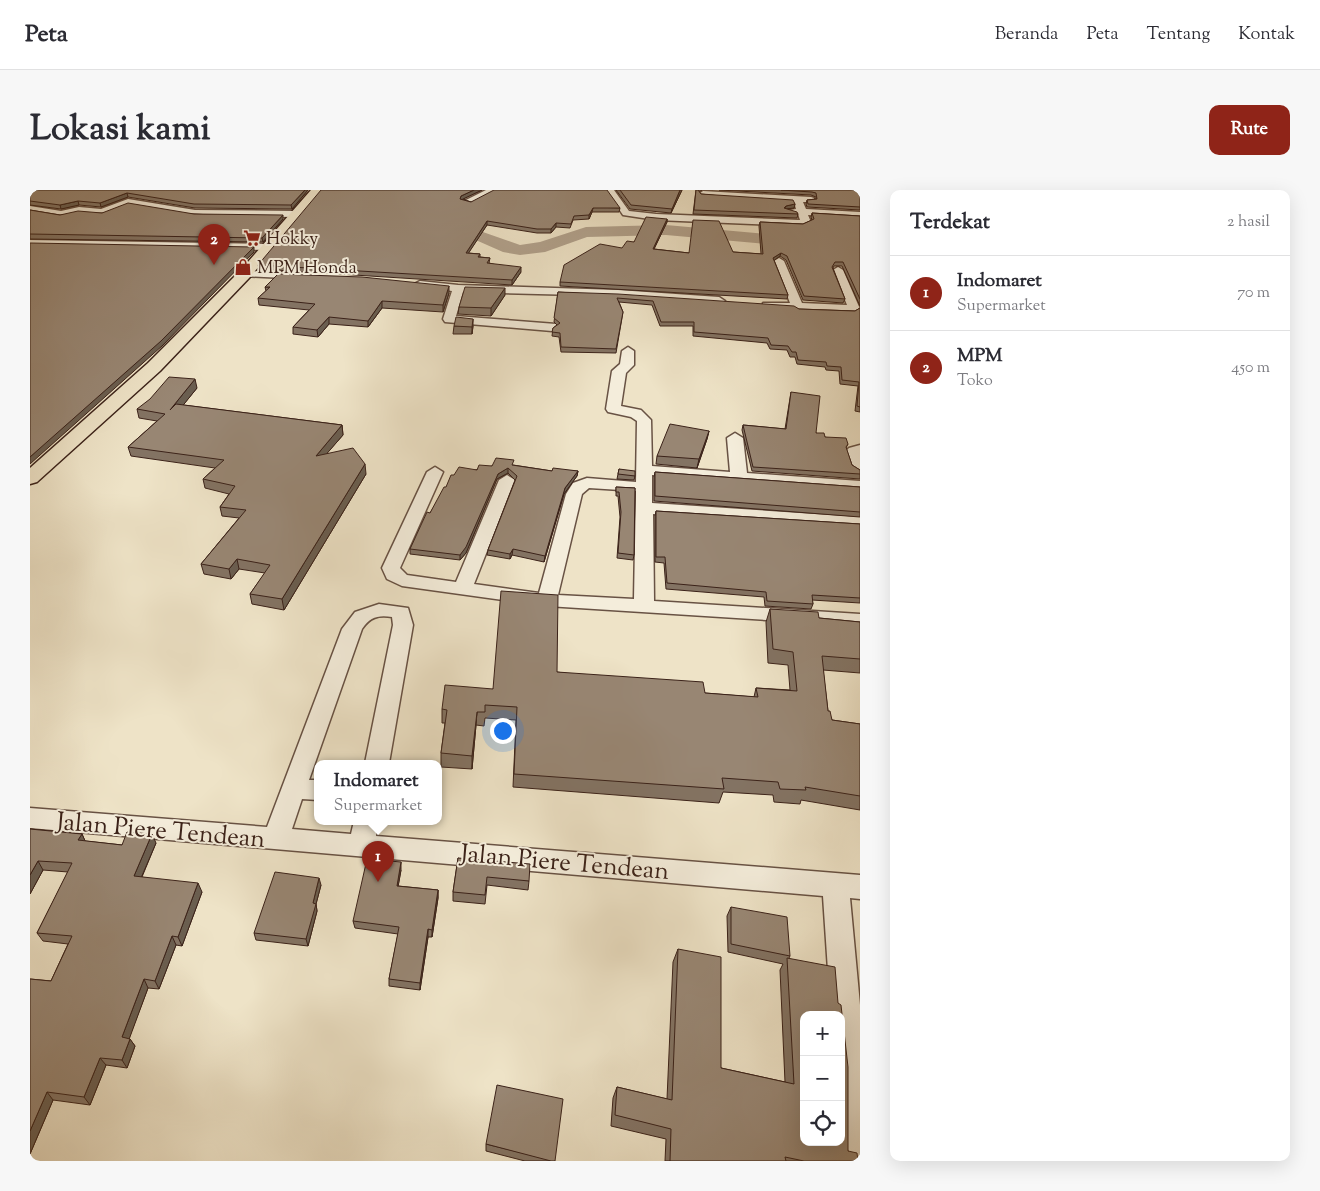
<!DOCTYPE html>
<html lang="id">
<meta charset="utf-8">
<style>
body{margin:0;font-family:"Sorts Mill Goudy",serif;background:#f7f7f7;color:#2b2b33}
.controls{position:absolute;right:15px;bottom:15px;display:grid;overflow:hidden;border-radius:10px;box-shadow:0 5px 20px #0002}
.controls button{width:45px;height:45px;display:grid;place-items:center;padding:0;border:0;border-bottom:1px solid #e1e1e2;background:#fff;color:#2b2b33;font:25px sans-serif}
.you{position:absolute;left:472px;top:540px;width:18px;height:18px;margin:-12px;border:4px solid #fff;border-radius:50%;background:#1a73e8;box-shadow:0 0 0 8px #1a73e833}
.badge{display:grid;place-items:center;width:32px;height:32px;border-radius:50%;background:#8f2418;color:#fff;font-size:16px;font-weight:700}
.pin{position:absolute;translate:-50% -41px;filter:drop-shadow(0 1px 2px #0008)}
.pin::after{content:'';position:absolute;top:26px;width:18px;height:15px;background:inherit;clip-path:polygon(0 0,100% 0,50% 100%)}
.popup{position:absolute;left:284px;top:570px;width:128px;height:65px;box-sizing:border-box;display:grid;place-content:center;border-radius:10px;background:#fff;filter:drop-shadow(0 1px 4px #0005);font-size:16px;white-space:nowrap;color:#7c7c81}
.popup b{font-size:19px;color:#2b2b33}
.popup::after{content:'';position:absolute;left:50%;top:100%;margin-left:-10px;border:10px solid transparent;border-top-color:#fff}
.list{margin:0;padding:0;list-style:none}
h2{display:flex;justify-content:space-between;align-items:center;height:65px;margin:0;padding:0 20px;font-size:21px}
h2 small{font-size:16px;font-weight:400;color:#7c7c81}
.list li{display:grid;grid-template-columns:32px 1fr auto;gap:15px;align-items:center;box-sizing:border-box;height:75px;padding:0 20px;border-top:1px solid #e1e1e2}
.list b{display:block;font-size:19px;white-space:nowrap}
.list p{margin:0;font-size:16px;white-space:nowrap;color:#7c7c81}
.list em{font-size:16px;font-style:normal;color:#7c7c81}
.icon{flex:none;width:28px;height:28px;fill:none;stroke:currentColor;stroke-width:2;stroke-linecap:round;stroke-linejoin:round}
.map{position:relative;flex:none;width:830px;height:971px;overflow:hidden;border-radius:10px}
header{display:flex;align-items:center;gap:30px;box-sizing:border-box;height:70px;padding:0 25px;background:#fff;border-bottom:1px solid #e1e1e2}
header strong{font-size:24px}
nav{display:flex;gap:28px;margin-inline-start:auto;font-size:18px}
.intro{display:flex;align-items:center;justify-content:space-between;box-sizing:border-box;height:120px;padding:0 30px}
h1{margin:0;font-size:35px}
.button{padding:12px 22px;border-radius:10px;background:#8f2418;color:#fff;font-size:18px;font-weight:700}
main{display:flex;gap:30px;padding:0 30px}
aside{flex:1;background:#fff;border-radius:10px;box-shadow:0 5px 20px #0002}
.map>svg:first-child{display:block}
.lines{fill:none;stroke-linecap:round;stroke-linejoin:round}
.river{fill:#b1a18c;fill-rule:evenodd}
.minor-casing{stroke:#685244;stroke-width:3}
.major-casing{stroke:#3b2219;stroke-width:3}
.minor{fill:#f4eddb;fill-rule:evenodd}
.major{fill:#eee3c7;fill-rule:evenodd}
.wall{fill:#837363;stroke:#3b2219}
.shaded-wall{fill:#6a5e50;stroke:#3b2219}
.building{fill:#988673;stroke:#3b2219;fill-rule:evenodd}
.labels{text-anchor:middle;stroke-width:4;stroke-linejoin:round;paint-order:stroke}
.far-poi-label{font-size:18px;fill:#3b2219;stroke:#f4eddb;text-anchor:start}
.near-street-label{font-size:25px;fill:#3b2219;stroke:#f4eddb}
</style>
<header>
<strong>Peta</strong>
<nav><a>Beranda</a><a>Peta</a><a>Tentang</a><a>Kontak</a></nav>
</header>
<div class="intro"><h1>Lokasi kami</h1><a class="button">Rute</a></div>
<main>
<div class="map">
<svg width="830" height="971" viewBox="0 0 830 971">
<rect width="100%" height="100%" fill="#eee3c7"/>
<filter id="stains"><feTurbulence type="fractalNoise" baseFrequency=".004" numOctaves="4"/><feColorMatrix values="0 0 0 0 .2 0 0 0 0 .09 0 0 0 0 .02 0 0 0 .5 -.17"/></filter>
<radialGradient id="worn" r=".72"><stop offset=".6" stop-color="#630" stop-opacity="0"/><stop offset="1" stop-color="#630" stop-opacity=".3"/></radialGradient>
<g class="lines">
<polygon class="river" points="636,35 748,45 830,63 830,73 748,55 636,45 557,47 515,62 490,65 473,62 448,51 400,49 394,48 392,44 394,40 400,39 450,41 490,55 510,52 556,37"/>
<g class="minor-casing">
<g id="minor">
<polygon points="456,0 467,0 440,14 432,12"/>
<polygon points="576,0 584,0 599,21 626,24 770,30 768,24 755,21 766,19 764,12 670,6 669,4 673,1 781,7 784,8 784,12 773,12 776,19 830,22 830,28 778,25 781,32 772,36 626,30 593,25"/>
<polygon points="98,9 165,20 267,21 272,24 267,27 165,26 99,15 72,25 49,23 31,27 0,22 0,16 31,21 49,17 71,19"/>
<polygon points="0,50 238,54 243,57 238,60 0,56"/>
<polygon points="749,68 754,71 772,113 817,115 803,80 808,77 813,80 830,119 824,123 733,117 733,113 760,113 744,71"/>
<polygon points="215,81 275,83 281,86 275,89 211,86 211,82"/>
<polygon points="390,91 428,95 588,100 689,107 695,111 689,115 588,106 433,102 426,126 526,134 528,137 522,141 415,132 413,129 422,101 386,96 384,94"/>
<path d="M 598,157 L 604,161 L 604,175 L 596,183 L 591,216 L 611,220 L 621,230 L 622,276 L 700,282 L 697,248 L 705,243 L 713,248 L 717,283 L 830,291 L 830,301 L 622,285 L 622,313 L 830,327 L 830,337 L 623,324 L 624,411 L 830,424 L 830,436 L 517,416 L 372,396 L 357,389 L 352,378 L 397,282 L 405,277 L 413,282 L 370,378 L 377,385 L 426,392 L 469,290 L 477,285 L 485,290 L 444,394 L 509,403 L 536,304 L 543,293 L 557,288 L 606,292 L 607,231 L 601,227 L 578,222 L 576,219 L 582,181 L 590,174 L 592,161 ZM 559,298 L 606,301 L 604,409 L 528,405 L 552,304 Z"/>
<polygon points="830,255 830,284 822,279 816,261 819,258"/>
<path d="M 349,414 L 378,418 L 383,435 L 359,573 L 335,573 L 363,435 L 362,427 C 348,425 340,427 332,439 L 279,590 L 288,590 L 288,610 L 272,609 L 262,639 L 321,644 L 324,631 L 348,631 L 346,646 L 830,685 L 830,709 L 820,708 L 830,815 L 830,971 L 810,971 L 811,825 L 801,825 L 793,706 L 0,638 L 0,618 L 237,637 L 312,439 L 325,422 Z"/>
</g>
</g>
<g class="major-casing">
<polygon id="major" points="281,0 292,0 220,87 130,181 7,292 0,294 0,278 118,173 210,81"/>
</g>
<use href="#minor" class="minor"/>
<use href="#major" class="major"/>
</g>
<g class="wall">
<polygon points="0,0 278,0 262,19 165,18 98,7 71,17 49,15 31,19 0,15"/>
<polygon points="452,0 433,9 441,12 590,18 589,22 562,22 559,29 543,30 540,38 526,37 521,43 507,43 457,35 438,63 450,64 450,67 460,68 459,73 491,82 482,95 229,79 228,75"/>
<polygon points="586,0 652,0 641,23 600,19"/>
<polygon points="666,0 672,0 669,2 671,4 765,14 764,18 756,19 768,24 767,28 663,24"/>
<polygon points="689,0 830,0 830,20 777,17 776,14 777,10 786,9 786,7 781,5"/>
<polygon points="0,20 30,25 72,23 164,24 253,29 233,52 0,49"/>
<polygon points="782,23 830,26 830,116 812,76 804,76 803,78 815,109 813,113 773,110 756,70 750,66 744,70 758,105 757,109 530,96 530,92 604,52 637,29 637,32 624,59 659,63 703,62 731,64 729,36 730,32 773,34 782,30 781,27"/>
<polygon points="235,97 419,103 413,122 352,118 338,137 299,134 288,147 263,144 263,137 279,120 229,115 228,108 236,101"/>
<polygon points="528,102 769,119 825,121 830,118 830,222 825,221 828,196 810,194 809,181 796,180 795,177 767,174 765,167 760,167 757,160 740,159 737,153 663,146 663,136 630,136 622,115 589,112 593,122 586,163 531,162 529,147 522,146 523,138 527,135 524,132"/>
<polygon points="475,105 461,126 428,124 429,117"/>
<polygon points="424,136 443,136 442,144 423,144"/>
<polygon points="167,198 153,215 312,235 313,245 297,263 336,284 254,420 222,414 220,404 235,383 209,379 201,389 174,384 171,374 209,328 192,326 190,317 199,304 175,298 173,289 185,278 101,266 98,257 127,231 109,228 107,219"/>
<polygon points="761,202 786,243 795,247 818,254 816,258 822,275 830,280 830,289 722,281 712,240 713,235 755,239"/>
<polygon points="679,241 677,249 667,278 626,274 627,266"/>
<polygon points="483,275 522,281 548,281 547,286 534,304 514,372 482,365 480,369 457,365 458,360 485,290 478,283 467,289 436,363 430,370 380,364 380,359 400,323 424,285 462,276"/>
<polygon points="589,279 605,286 604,290 587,289"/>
<polygon points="625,282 830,297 830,327 624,311 624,287"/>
<polygon points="586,297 605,298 604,365 603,370 587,368 590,327 588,306 586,306"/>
<polygon points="626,321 830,334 830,413 782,410 783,414 781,419 735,416 734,407 636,399 634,373 625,372 625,326"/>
<polygon points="740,419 789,428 830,432 830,483 793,480 798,521 802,530 830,534 830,620 771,610 770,614 744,612 743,605 693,602 689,613 483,597 486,530 455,528 454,536 446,535 442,579 411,577 411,563 415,533 412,533 412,519 463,499 527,482 675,503 724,507 726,498 760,500 758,475 738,473 736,432"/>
<polygon points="0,639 52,644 55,651 92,655 126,653 112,687 172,702 152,756 146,755 129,799 118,798 99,848 105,856 97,878 76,875 60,915 23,910 0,964 0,789 21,791 38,754 13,751 7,743 38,682 13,680 0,704"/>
<polygon points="428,668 499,691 498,700 457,695 455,714 423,711 423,702"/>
<polygon points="371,680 368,696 408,700 408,708 402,747 398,747 390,800 359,796 359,789 368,744 325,738 323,731"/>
<polygon points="291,695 286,714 287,721 278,756 226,750 224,743"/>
<polygon points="701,717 760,766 759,768 818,961 828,971 635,971 636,949 581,936 583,908 587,897 637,909 643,772 648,759 691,878 755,892 750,780 753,774 698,762 697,726"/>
<polygon points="456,954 525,971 495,971 456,961"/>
</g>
<g class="shaded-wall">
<polygon points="275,0 278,0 262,19 261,15"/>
<polygon points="444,0 452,0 431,10 430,9 431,6"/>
<polygon points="650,0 652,0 641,23 642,19"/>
<polygon points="97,3 98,7 71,17 70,13"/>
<polygon points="48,11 49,15 31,19 30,15"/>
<polygon points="765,14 764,18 755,19 753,22 756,16"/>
<polygon points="563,18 562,22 559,29 559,25"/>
<polygon points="253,25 253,29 233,52 232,48"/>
<polygon points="637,29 637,32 622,63 623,59"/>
<polygon points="457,31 457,35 436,67 436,63"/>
<polygon points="526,33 526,37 521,43 521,39"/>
<polygon points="224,57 224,62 132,156 0,274 0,267"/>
<polygon points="751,63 750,66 742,72 743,68"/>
<polygon points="491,77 491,82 482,95 482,90"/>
<polygon points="419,96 419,103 413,122 413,115"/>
<polygon points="475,98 475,105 461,126 461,118"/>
<polygon points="352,111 352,118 338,137 338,131"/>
<polygon points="299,127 299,134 288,147 287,140"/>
<polygon points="443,129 443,136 442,144 442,137"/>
<polygon points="165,189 167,198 142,229 140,220"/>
<polygon points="312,235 313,245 287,275 286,266"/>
<polygon points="679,241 677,249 667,278 669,269"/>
<polygon points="335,274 336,284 254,420 252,409"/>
<polygon points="478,278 478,283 467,289 436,363 430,370 430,365 468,284"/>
<polygon points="548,281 547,286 534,304 514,372 515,366 535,298"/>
<polygon points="483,359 482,365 480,369 480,364"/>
<polygon points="207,369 209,379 201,389 199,379"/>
<polygon points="447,522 446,535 442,579 442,566"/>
<polygon points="52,644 56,653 48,650"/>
<polygon points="122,644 126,653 108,695 104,686"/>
<polygon points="8,671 13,680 0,704 0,685"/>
<polygon points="371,672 371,680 367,703 367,696"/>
<polygon points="289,688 291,695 286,714 287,721 278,756 276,749 283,713"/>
<polygon points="168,693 172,702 152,756 148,747"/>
<polygon points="408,700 408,708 402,747 402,740"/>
<polygon points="398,739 398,747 390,800 390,793"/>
<polygon points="142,746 146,755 129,799 125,791"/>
<polygon points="114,789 118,798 97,855 92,847"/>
<polygon points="100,849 105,856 97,878 92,870"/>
<polygon points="70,868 76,875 60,915 54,907"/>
<polygon points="17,902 23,910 0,964 0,941"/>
</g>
<g class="building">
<polygon points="0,0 275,0 261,15 164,14 97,3 70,13 48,11 30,15 0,11"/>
<polygon points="291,0 444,0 431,6 430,9 441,12 464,0 577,0 590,18 563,18 559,25 544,26 541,34 526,33 521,39 507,39 457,31 436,63 450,64 448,67 460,68 457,73 491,77 482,90 228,75"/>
<polygon points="590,0 650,0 642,19 601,15"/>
<polygon points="666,0 668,0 671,4 763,10 765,14 756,16 754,18 767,22 768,24 664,20"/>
<polygon points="751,0 830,0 830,17 778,14 777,10 787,9 786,3 782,2"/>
<polygon points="98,13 164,24 253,25 232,48 0,44 0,20 30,25 48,21 72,23"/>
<polygon points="782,23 830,26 830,109 813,72 805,72 802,77 815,109 774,106 757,66 751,63 743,68 758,105 530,92 534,75 570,54 592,58 597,51 604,52 616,27 637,29 623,59 659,63 663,30 689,31 703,62 733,64 730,32 773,34 784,29"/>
<polygon points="0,53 224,57 131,151 0,267"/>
<polygon points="248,84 332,87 419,96 413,115 352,111 338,131 299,127 287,140 263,137 285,114 228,108 240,97 235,97"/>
<polygon points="435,97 475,98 461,118 429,117"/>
<polygon points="528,102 588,104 764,116 769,119 825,121 830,118 830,217 827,216 829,192 812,190 811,177 797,176 796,172 768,170 766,162 762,162 758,156 741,155 738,148 664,142 664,132 631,132 623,111 587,108 593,122 586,159 531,157 530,143 522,142 523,138 530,133 524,128"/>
<polygon points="426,127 443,129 442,137 424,136"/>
<polygon points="139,187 165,189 140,220 146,214 312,235 286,266 323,258 335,274 252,409 220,404 240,375 207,369 199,379 171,374 216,320 190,317 205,296 173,289 194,270 98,257 135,224 107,219 120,209"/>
<polygon points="761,202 790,206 786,243 794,243 795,247 816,248 818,254 816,257 822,275 830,280 830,284 723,277 713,235 756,239"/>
<polygon points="640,234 679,241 669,269 627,266"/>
<polygon points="466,268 484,270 482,275 522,281 523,278 548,281 535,298 515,366 483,359 480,364 458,360 487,286 478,278 468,284 436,357 430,365 380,359 397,322 400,323 414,297 416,297 421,285 424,285 429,277 447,280 449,275 462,276"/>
<polygon points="589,279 605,281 605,286 588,284"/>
<polygon points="625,282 830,297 830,322 625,306"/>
<polygon points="586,297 605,298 604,365 588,363 591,322 589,302 586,302"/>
<polygon points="626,321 830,334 830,408 782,405 783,414 737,411 736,402 637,393 635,367 626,367"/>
<polygon points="471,401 528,405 527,482 673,492 675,503 728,507 726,498 767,501 763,462 743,459 740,419 788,422 789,428 830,432 830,469 792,466 798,521 800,521 802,530 830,534 830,606 775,597 776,600 750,599 748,592 692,588 694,599 484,584 487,517 455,515 455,522 447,522 442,566 411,563 417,520 412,519 415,495 463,499"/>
<polygon points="0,639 52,644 48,650 92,655 97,642 122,644 104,686 168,693 148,747 142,746 125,791 114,789 92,847 100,849 92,870 70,868 54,907 17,902 0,941 0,789 21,791 42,746 7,743 42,673 8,671 0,685"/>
<polygon points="428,668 500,674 499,691 457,687 455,705 423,702"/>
<polygon points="337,669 371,672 367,696 408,700 402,740 398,739 390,793 359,789 369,737 323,731"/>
<polygon points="245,682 289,688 283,713 286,714 276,749 224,743"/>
<polygon points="701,717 757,727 760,766 701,754"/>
<path d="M 648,759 L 691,767 L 691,878 L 764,894 L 757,768 L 805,777 L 808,813 L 811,815 L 818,877 L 818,961 L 827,963 L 828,971 L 774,971 L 755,967 L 756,971 L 640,971 L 641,939 L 585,925 L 587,897 L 642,910 ZM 774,825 L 811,825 L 811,952 L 774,952 Z"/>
<polygon points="467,895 533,909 525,971 521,971 456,954"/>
</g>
<defs>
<g id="supermarket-bare" transform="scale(1.35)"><path d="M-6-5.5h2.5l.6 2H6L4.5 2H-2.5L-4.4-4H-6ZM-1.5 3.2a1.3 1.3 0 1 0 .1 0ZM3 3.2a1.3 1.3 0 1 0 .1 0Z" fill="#8f2418" stroke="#f4eddb" stroke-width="2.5" paint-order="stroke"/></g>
<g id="shop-bare" transform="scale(1.35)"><path d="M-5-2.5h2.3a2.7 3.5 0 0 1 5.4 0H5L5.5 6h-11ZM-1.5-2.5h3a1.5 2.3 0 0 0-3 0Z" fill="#8f2418" stroke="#f4eddb" stroke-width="2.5" paint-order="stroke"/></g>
</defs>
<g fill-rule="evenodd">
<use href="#supermarket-bare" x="222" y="48"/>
<use href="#shop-bare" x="213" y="77"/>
</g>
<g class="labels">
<g class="far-poi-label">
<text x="236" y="54">Hokky</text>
<text x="227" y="83">MPM Honda</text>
</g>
<g class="near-street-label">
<text transform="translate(131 639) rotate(5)" y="9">Jalan Piere Tendean</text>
<text transform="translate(535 671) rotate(5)" y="9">Jalan Piere Tendean</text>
</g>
</g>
<rect width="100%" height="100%" filter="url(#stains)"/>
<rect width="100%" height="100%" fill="url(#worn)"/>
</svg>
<div class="controls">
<button>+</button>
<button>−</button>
<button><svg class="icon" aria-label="locate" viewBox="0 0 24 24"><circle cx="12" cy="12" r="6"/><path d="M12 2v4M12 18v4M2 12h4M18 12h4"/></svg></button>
</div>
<div class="you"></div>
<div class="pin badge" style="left:348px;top:692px">1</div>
<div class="popup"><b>Indomaret</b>Supermarket</div>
<div class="pin badge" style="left:184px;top:75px">2</div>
</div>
<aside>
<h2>Terdekat<small>2 hasil</small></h2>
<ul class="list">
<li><span class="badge">1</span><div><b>Indomaret</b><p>Supermarket</p></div><em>70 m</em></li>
<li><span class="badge">2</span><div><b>MPM</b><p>Toko</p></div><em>450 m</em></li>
</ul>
</aside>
</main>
